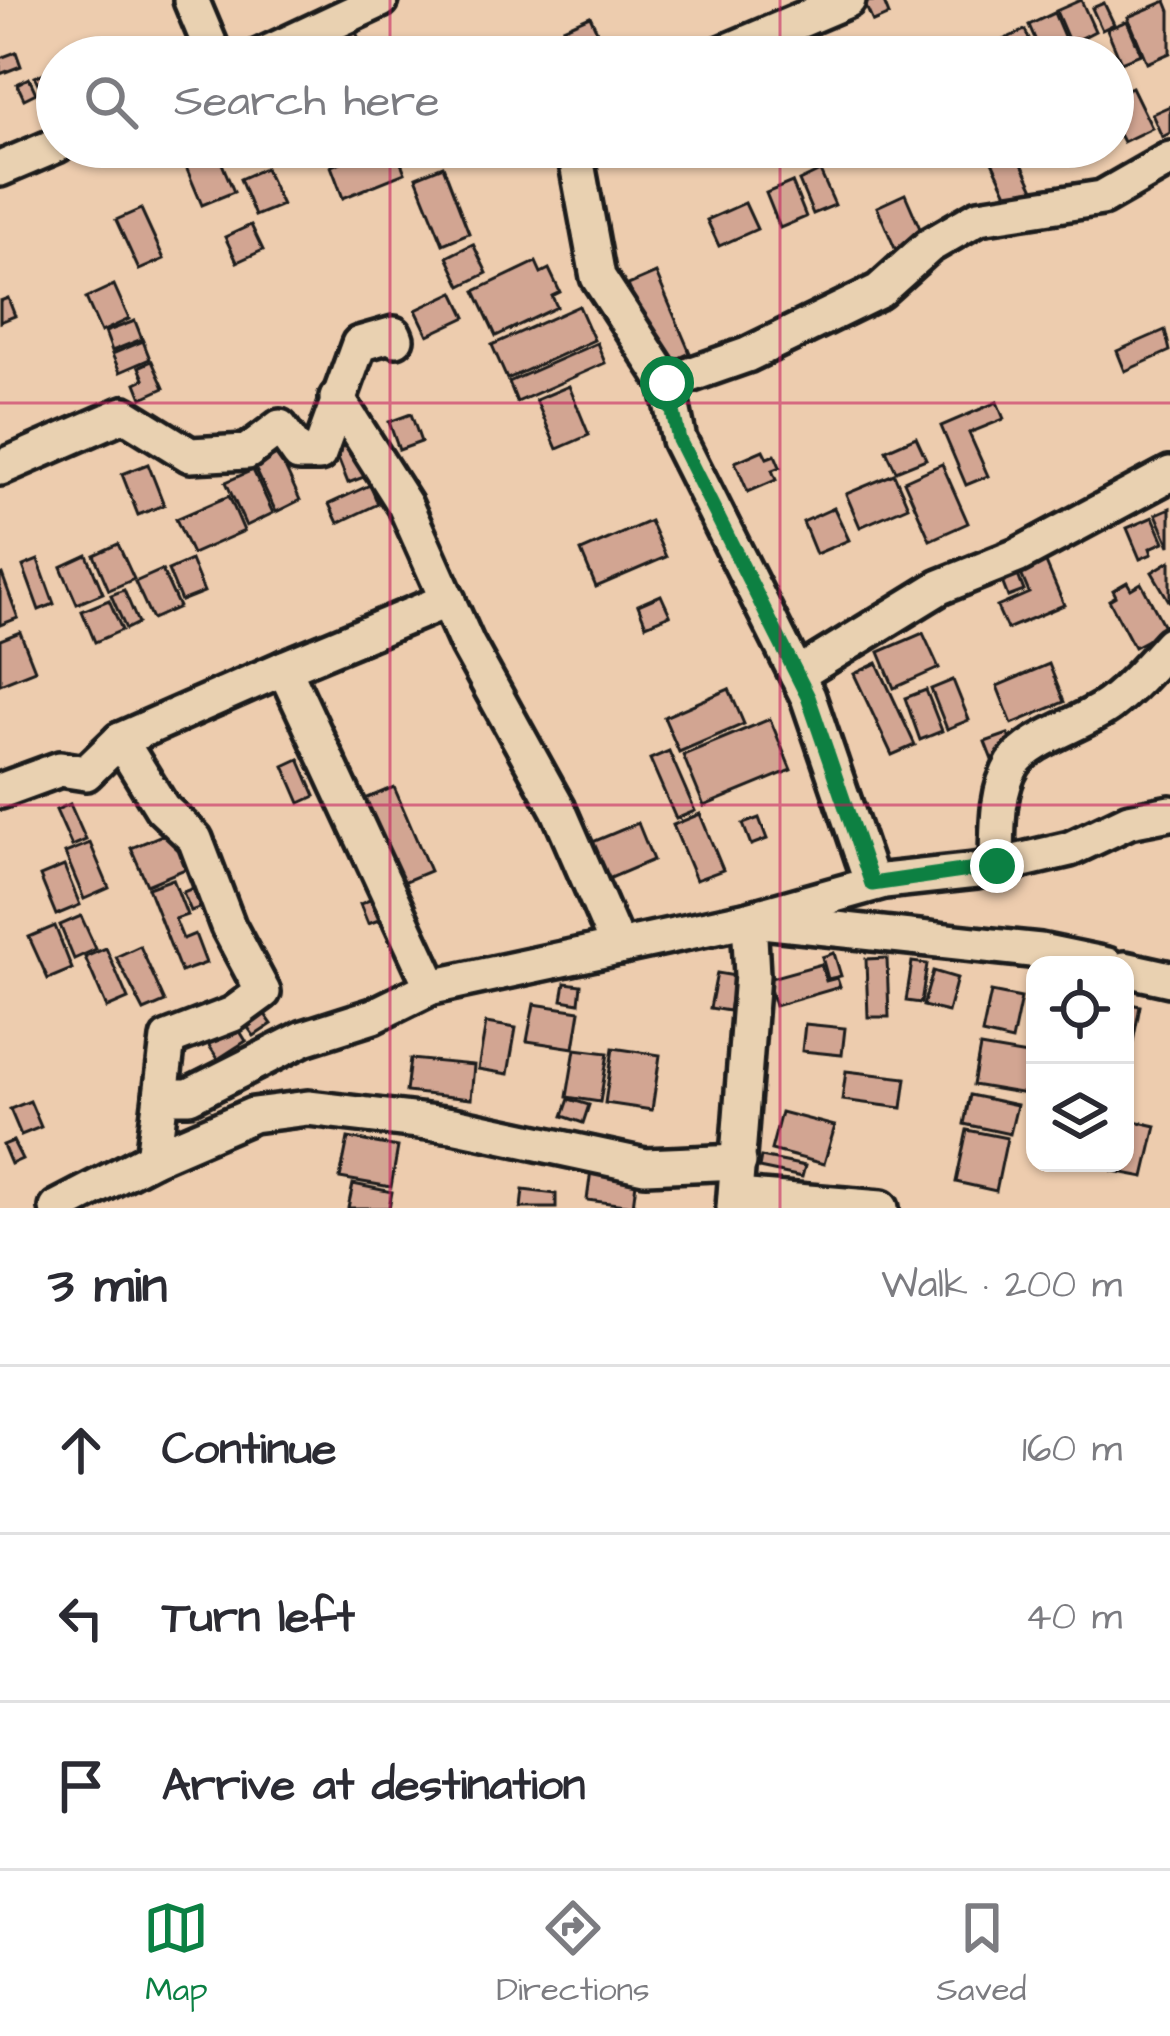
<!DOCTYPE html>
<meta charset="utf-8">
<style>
body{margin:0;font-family:"Architects Daughter",sans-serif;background:#f7f7f7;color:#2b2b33}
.controls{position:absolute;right:36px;bottom:36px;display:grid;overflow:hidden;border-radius:24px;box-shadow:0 3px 9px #0004}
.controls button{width:108px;height:108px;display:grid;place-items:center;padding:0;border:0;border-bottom:3px solid #e1e1e2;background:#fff;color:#2b2b33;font:60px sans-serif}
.stop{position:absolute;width:36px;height:36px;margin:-27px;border:9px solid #0b8043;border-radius:50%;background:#fff}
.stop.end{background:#0b8043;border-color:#fff;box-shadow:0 3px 12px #0008}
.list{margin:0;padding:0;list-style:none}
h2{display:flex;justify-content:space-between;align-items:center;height:156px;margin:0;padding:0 48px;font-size:51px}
h2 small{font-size:39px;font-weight:400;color:#7c7c81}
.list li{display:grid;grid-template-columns:78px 1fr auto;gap:36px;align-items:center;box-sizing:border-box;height:168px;padding:0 48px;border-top:3px solid #e1e1e2}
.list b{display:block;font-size:45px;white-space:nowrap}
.list em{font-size:39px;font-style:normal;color:#7c7c81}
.icon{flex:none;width:66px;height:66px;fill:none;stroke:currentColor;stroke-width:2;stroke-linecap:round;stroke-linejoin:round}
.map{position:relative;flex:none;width:1170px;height:1208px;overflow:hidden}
.search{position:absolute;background:#fff;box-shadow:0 3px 9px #0004;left:36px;right:36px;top:36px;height:132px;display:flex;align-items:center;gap:30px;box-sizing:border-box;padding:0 42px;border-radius:66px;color:#7c7c81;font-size:45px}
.sheet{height:660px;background:#fff}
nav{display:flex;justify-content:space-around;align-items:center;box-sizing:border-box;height:168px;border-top:3px solid #e1e1e2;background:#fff;font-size:33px;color:#7c7c81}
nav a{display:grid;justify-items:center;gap:6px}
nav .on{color:#0b8043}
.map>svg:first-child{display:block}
.building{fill:#d2a592;stroke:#1c1c1c;stroke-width:3}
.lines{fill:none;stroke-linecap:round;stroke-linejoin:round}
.minor-casing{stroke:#1c1c1c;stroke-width:42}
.minor{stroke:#e9d1b1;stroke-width:33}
.route{stroke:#0b8043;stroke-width:15}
.grid{fill:none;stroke:#c2185b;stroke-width:3;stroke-opacity:0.55}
</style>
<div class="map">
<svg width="1170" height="1208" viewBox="0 0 1170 1208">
<rect width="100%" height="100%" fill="#edccae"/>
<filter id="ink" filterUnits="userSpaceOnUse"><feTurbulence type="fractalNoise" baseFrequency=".00833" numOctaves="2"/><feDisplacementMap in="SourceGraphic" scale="24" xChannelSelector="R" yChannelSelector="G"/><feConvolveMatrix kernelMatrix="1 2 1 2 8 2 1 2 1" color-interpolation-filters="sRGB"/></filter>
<g filter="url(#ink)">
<g class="building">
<polygon points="883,0 889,15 873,22 864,2"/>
<polygon points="1081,0 1095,31 1070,44 1056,11"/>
<polygon points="1166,1 1170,11 1170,53 1147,63 1128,17"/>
<polygon points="1104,3 1114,24 1102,30 1092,8"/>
<polygon points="1054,13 1069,48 1043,57 1029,25"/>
<polygon points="590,16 608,55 576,57 563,28"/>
<polygon points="1127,21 1141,54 1121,62 1107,29"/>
<polygon points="1025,30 1037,57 987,57 983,49"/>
<polygon points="356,32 365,54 332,57 327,45"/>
<polygon points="16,52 21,66 0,74 0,58"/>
<polygon points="57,67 57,103 49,107 35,77"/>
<polygon points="29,78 36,93 24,99 17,84"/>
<polygon points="1132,87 1152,128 1123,142 1113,123 1113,96"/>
<polygon points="1170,106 1170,133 1162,137 1152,114"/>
<polygon points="215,147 234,192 202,205 178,148"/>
<polygon points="323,147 360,147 328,160"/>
<polygon points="378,147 395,147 405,173 343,198 331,166"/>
<polygon points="1008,147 1014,147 1034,189 1010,200 989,155"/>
<polygon points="443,166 469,233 443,244 416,177"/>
<polygon points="265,168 282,205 255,216 240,179"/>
<polygon points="820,171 835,205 813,214 799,181"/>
<polygon points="792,182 806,217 780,228 766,193"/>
<polygon points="905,194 925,240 897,253 877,207"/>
<polygon points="745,203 757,229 719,246 707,220"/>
<polygon points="141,209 164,259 139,270 116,220"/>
<polygon points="251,225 263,250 237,262 225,237"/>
<polygon points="473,244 487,273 461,286 447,257"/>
<polygon points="536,262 541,273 549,269 560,292 552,296 557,307 496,336 475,291"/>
<polygon points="656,273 690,353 663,365 628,285"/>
<polygon points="114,285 129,319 101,332 86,298"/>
<polygon points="454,292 466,317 428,335 416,310"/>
<polygon points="8,298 15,316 0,322 0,301"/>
<polygon points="579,306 594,340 507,379 492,345"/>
<polygon points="135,321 142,339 112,351 105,332"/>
<polygon points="1165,330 1170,351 1125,371 1117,351"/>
<polygon points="143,341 150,359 120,372 112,354"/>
<polygon points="597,343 605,363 517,402 509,382"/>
<polygon points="152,361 164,388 142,398 136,383 144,379 139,367"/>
<polygon points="569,386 589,435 557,449 536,400"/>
<polygon points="997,402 1004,419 969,433 988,476 966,485 941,426"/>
<polygon points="411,414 421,442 399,450 389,422"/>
<polygon points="916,437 926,459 896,471 886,450"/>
<polygon points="351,443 364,477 348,483 335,450"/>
<polygon points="763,450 767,458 775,455 780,467 772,470 776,480 748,492 735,462"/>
<polygon points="279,454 300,500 276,512 254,466"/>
<polygon points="148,464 164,505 138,515 122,474"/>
<polygon points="942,464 968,523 930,540 904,481"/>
<polygon points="253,470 273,513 246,526 226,482"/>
<polygon points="894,474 908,506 860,527 846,494"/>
<polygon points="370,485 378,504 338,523 329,504"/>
<polygon points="229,496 244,531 192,554 176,519"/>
<polygon points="834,508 849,540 816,554 803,522"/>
<polygon points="1170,508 1170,546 1156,514"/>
<polygon points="1153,517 1164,542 1150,548 1152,554 1140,559 1127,528"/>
<polygon points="650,521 666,557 596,587 581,551"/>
<polygon points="118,544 134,579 109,590 94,555"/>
<polygon points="87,555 103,593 77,604 61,567"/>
<polygon points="1044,558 1064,605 1007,629 997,607 1029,593 1019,569"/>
<polygon points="38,560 54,604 39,610 23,566"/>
<polygon points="191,560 204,592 181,601 168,570"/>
<polygon points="1170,561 1170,601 1169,601 1152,572"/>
<polygon points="1014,565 1024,591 1008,597 998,571"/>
<polygon points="162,570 179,607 152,619 135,582"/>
<polygon points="2,574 18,618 0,625 0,575"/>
<polygon points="1127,582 1131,589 1141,583 1166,630 1134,647 1109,600 1116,596 1113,590"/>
<polygon points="124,590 138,623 126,629 111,595"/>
<polygon points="661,595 670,615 646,625 638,605"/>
<polygon points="109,600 122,630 95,642 82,611"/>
<polygon points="20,632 35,670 0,684 0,640"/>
<polygon points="923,633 939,668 894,688 879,652"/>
<polygon points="877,663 915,745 892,755 854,674"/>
<polygon points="1049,664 1064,702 1012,724 997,686"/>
<polygon points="953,680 969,720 947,729 931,689"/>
<polygon points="729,689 744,724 679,752 664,717"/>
<polygon points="926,690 942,731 920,740 905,698"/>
<polygon points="770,719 791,770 704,806 683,755"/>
<polygon points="1008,734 1015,752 992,760 985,742"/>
<polygon points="669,751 695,811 676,819 650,759"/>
<polygon points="299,759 315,796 300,803 284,766"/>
<polygon points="394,787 430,871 389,888 353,804"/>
<polygon points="70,804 86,840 72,846 56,810"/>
<polygon points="700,814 723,870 696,880 673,825"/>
<polygon points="759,818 767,839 751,845 743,824"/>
<polygon points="638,823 653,860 599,883 583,846"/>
<polygon points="174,830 190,867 147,885 131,848"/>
<polygon points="90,843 109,888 84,899 65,853"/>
<polygon points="64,866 80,905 56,915 40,876"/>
<polygon points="173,879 187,915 175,919 183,939 195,934 206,963 181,972 148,888"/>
<polygon points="196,887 204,906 191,911 183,892"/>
<polygon points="379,896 387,917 368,924 360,904"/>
<polygon points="81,916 96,949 74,959 60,925"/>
<polygon points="55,926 72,969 48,979 29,937"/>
<polygon points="140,946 165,1002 144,1011 116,957"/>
<polygon points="106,948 128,999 107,1008 85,957"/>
<polygon points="834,953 841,976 828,979 822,957"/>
<polygon points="887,958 889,1017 868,1017 866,959"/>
<polygon points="912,962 927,964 921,1003 906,1001"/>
<polygon points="821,964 826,981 837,978 840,987 775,1006 767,979"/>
<polygon points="933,971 957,978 948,1012 923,1006"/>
<polygon points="717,973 735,976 729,1011 710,1008"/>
<polygon points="565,983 581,985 579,1003 562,1000"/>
<polygon points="991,992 1021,998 1012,1041 982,1034"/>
<polygon points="1125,1003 1140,1006 1125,1083"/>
<polygon points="534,1004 580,1011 574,1048 527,1041"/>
<polygon points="259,1006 272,1024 254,1036 241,1018"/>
<polygon points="233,1020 246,1041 218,1059 204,1038"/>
<polygon points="486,1023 516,1028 508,1074 478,1069"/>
<polygon points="805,1024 845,1028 842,1055 802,1051"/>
<polygon points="980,1047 1033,1056 1026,1094 973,1085"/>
<polygon points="613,1048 660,1055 652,1110 605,1103"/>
<polygon points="575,1049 608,1053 600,1102 567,1097"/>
<polygon points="410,1059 474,1065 471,1099 406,1092"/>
<polygon points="846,1071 906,1078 902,1108 842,1100"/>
<polygon points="970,1095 1017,1105 1010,1134 964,1124"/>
<polygon points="569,1099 589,1105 583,1123 563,1116"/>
<polygon points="30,1101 41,1127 21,1135 10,1109"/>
<polygon points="781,1112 835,1126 824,1164 771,1150"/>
<polygon points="1125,1119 1156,1126 1144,1177 1113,1171 1114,1163 1125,1163"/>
<polygon points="967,1130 1007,1138 996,1191 956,1182"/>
<polygon points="348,1138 398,1147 391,1187 340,1178"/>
<polygon points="13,1141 22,1159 11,1164 3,1145"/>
<polygon points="761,1157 805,1166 802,1177 759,1168"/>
<polygon points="591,1170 637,1175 633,1206 587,1200"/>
<polygon points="353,1184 392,1192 389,1208 348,1208"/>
<polygon points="523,1190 556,1194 556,1208 521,1208"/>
</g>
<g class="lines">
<g class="minor-casing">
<g id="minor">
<polyline points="191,0 215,57"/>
<polyline points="259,57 381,0"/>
<polyline points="714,57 848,0"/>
<polyline points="574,147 598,277 667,383"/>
<polyline points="0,169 57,145"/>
<polyline points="337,398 405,505 467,644 558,809 618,947"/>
<polyline points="0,468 124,414 190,455 247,452 280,427 299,454 319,454 359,344 394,334 396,339"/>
<polyline points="284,668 448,600"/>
<polyline points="797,675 940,587 1017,556 1170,474"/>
<polyline points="120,740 284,668 432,987 373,1016 304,1038 189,1096 161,1096 153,1158"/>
<polyline points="0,791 60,769 86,773 120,740 162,808 195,839 228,926 263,992 233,1014 168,1039 161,1096"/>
<path d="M 997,866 C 998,833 995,793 1013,764 C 1029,738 1084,724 1110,704 C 1132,687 1151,665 1170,644"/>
<polyline points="872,884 808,697 679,440 667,383 747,355 879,291 929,246 979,217 1102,198 1170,159"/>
<polyline points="762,921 1040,951 1107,965"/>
<polyline points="1125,969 1170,979"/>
<polyline points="432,987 749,919 884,881 976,871 1070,849 1129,821 1170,813"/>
<polyline points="737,1196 881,1208"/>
<polyline points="57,1208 153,1158 253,1115 308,1108 453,1125 645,1166 739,1162"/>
<polyline points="734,1208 752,975 749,919"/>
</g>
</g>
<use href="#minor" class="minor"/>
</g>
</g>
<g class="lines" filter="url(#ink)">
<polyline class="route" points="667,383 679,440 808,697 872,884 997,866"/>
</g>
<path class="grid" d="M 390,0 L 390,57M 780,0 L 780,57M 390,147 L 390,1208M 780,147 L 780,1208M 0,403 L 1170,403M 0,805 L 1170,805"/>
</svg>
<div class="controls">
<button><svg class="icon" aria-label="locate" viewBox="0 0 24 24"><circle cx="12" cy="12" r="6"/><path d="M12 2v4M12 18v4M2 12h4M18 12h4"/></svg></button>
<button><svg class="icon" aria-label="layers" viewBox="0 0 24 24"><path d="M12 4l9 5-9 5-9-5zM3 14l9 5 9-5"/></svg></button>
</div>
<div class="stop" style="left:667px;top:383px"></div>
<div class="stop end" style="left:997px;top:866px"></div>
<div class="search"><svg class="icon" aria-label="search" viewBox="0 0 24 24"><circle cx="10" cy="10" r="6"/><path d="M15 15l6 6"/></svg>Search here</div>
</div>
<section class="sheet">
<h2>3 min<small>Walk · 200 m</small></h2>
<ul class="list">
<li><svg class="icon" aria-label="ahead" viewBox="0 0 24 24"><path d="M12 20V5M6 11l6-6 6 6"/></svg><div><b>Continue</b></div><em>160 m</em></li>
<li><svg class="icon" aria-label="left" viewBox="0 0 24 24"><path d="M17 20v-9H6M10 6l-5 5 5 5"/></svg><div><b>Turn left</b></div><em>40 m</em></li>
<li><svg class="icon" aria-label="arrive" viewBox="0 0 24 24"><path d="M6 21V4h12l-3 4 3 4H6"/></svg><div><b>Arrive at destination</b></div></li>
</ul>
</section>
<nav>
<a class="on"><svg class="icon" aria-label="map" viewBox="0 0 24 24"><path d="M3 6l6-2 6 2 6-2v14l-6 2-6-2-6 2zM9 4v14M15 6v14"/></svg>Map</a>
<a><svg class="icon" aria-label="directions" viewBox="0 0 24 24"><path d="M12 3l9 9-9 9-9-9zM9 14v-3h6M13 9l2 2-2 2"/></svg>Directions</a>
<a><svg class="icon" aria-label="saved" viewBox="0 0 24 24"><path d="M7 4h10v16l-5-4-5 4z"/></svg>Saved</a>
</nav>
